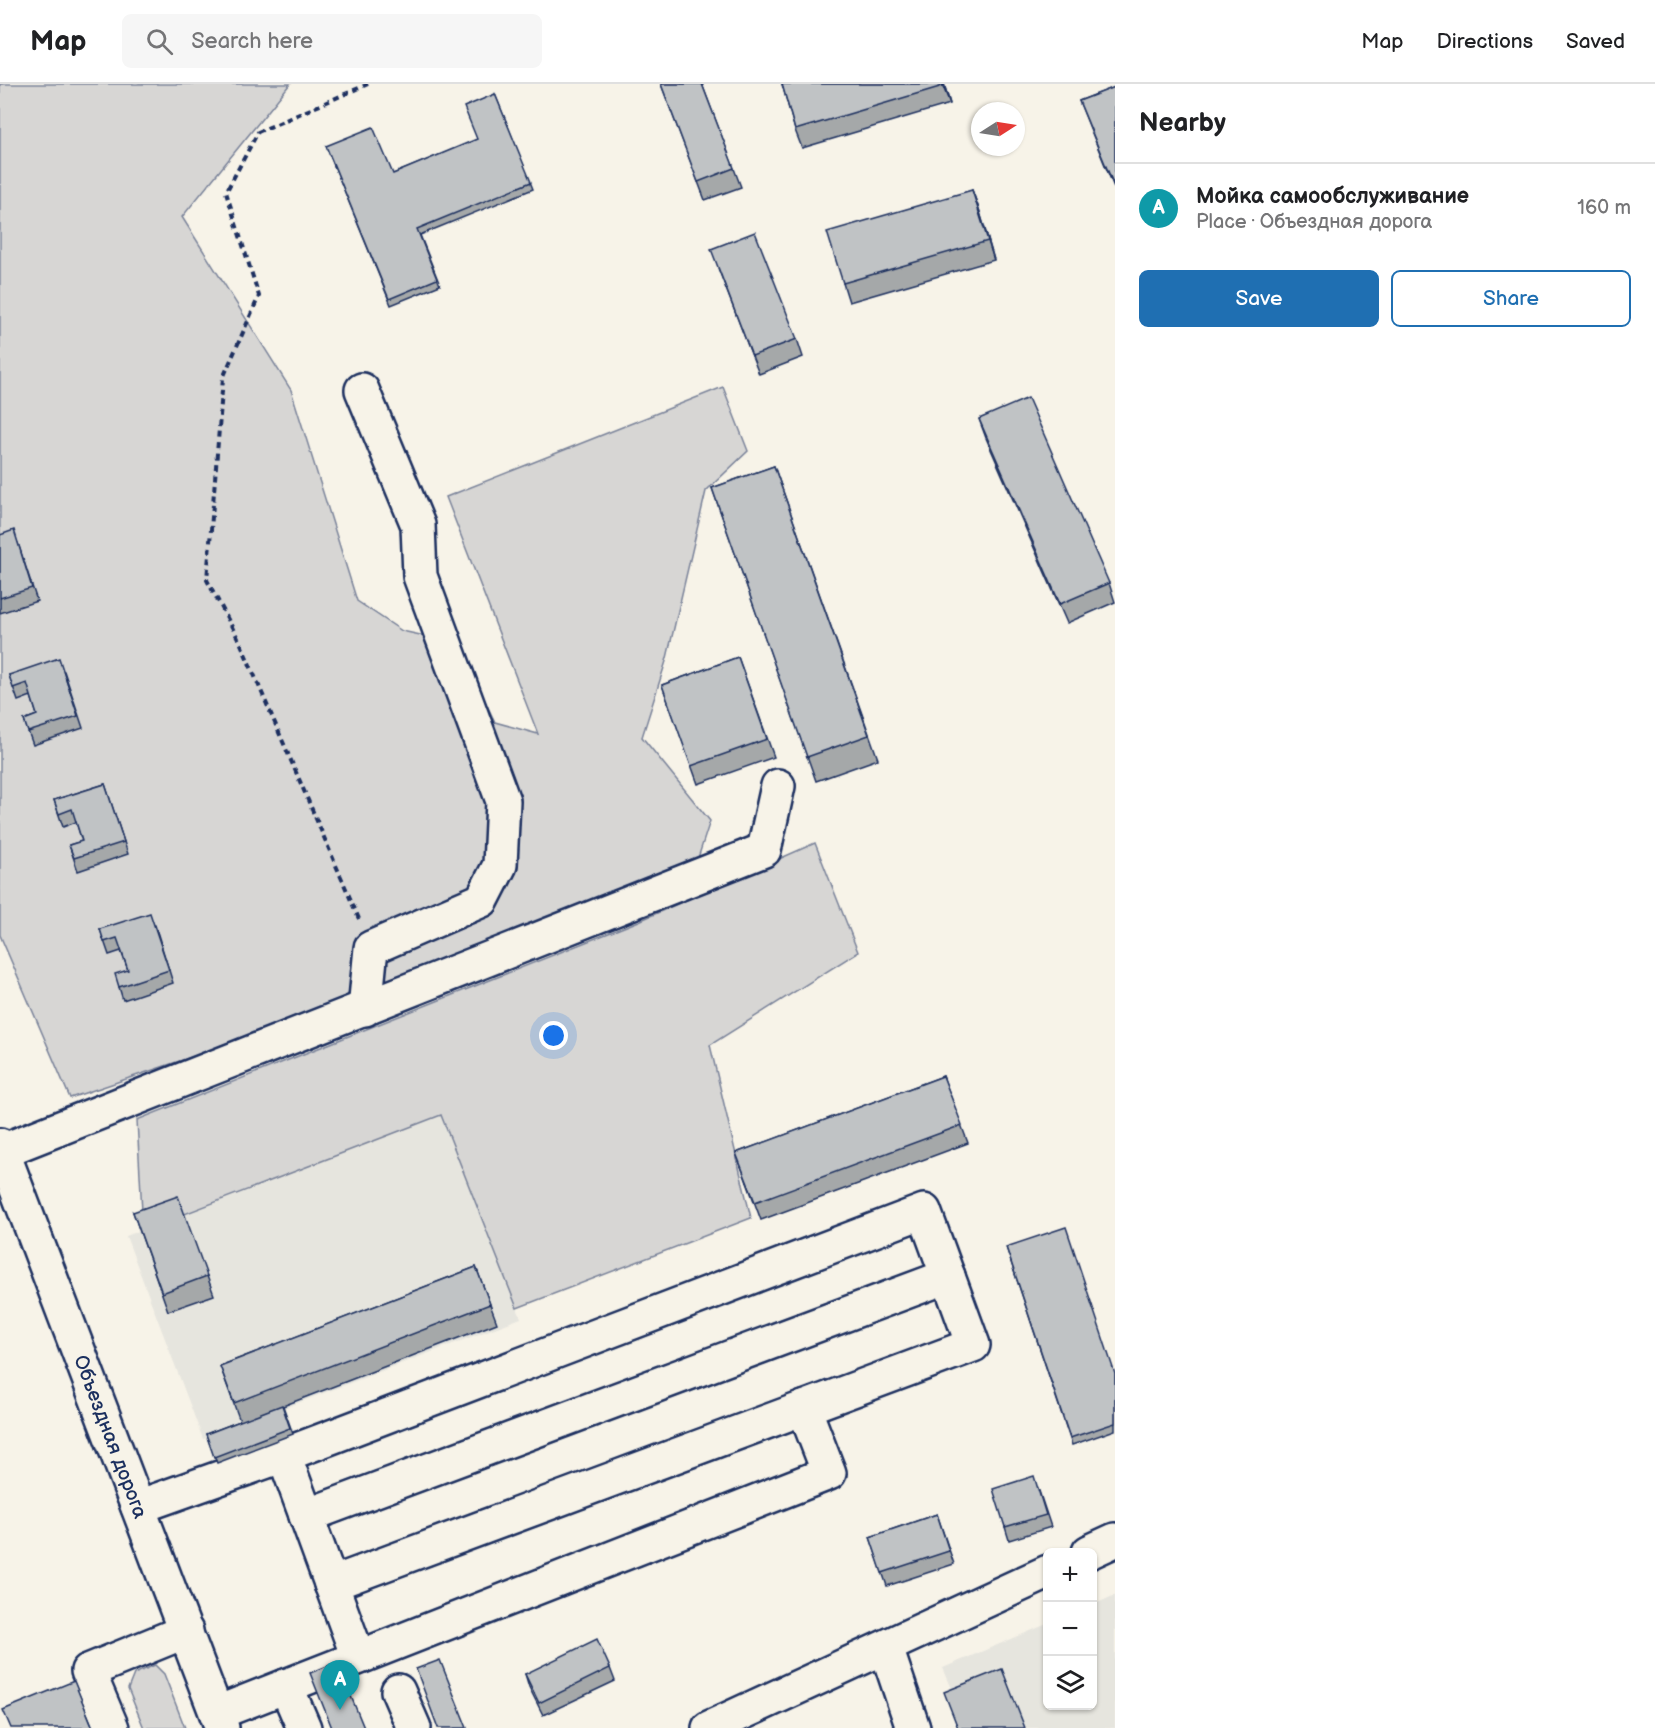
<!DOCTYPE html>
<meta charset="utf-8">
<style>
body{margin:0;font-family:"Balsamiq Sans",sans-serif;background:#f6f6f6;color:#202124}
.controls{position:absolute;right:18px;bottom:18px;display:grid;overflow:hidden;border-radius:9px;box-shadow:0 2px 4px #0004}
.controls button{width:54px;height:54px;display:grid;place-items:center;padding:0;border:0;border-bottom:2px solid #e0e0e0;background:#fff;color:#202124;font:30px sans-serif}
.compass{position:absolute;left:971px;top:18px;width:54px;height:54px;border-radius:50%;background:#fff;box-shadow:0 2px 4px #0004;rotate:78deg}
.you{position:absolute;left:554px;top:952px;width:21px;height:21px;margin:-15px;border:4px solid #fff;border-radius:50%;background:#1a73e8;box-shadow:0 0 0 9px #1a73e833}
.badge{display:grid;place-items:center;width:39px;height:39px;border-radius:50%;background:#1f6fb2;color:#fff;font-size:20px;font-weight:700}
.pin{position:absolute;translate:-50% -50px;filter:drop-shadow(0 2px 3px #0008)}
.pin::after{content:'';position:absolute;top:32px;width:21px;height:18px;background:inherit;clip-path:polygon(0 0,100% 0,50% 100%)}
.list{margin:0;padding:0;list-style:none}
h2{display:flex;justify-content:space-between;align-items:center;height:78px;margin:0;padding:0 24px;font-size:26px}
h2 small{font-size:20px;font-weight:400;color:#757577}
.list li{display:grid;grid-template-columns:39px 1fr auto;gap:18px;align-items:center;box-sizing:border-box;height:90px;padding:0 24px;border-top:2px solid #e0e0e0}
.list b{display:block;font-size:22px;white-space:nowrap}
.list p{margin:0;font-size:20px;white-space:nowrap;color:#757577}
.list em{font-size:20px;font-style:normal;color:#757577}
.actions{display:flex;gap:12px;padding:18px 24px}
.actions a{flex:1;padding:14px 0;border:2px solid #1f6fb2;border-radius:9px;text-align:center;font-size:21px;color:#1f6fb2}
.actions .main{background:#1f6fb2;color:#fff}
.icon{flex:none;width:33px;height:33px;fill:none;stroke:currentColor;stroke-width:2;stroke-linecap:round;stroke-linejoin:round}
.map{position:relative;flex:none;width:1115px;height:1644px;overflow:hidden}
header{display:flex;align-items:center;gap:36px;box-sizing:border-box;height:84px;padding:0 30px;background:#fff;border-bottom:2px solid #e0e0e0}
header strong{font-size:28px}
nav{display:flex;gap:33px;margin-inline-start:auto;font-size:21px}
.search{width:420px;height:54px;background:#f6f6f6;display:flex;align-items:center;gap:15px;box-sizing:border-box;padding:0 21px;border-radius:9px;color:#757577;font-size:22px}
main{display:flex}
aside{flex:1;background:#fff}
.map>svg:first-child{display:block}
.built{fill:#e6e5de}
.green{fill:#d7d6d4;stroke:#798299;stroke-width:1.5}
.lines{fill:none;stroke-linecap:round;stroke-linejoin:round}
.minor-casing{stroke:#1b2f5e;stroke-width:38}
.major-casing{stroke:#1b2f5e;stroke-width:38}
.path{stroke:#1b2f5e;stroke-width:4;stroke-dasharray:6 4.5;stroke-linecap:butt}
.minor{stroke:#f7f3e8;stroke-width:33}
.major{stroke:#f7f3e8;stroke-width:33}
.wall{fill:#a5a8a9;stroke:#1b2f5e;stroke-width:1.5}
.shaded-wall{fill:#86888a;stroke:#1b2f5e;stroke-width:1.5}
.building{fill:#c0c3c5;stroke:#1b2f5e;stroke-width:1.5}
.labels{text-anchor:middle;stroke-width:5;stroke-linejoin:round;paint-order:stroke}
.street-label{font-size:20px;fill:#1b2f5e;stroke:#f7f3e8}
</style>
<header>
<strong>Map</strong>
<div class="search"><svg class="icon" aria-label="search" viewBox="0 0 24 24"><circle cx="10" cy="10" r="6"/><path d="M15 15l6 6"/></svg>Search here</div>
<nav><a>Map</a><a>Directions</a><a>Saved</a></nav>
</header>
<main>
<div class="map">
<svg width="1115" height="1644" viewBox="0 0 1115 1644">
<rect width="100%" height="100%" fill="#f7f3e8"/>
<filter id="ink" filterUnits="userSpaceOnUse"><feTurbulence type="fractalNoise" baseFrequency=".0167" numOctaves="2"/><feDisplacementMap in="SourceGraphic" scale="12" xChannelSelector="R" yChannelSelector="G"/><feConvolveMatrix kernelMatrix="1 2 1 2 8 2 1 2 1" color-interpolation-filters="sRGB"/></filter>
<g filter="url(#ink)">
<g class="built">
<polygon points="441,1031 521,1234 203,1355 126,1152"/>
<polygon points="1115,1511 1115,1644 958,1644 951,1627 960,1623 943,1584 1047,1540 1048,1622 1092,1622 1093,1521"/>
</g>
<g class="green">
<polygon points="0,0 290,0 182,133 291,306 357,517 402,547 457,559 495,638 538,650 446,413 723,303 748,367 706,407 667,574 642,653 710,737 698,774 652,791 418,891 357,908 224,962 70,1014 0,851"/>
<polygon points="815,759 858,868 710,961 751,1134 517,1224 441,1031 143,1146 137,1036 639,837"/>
<polygon points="155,1581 164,1590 185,1644 144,1644 128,1605 134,1590"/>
</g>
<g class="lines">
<g class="minor-casing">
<g id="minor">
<polyline points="362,306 418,441 420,492 503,717 500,781 482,816 371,864 365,925"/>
<polyline points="2,1067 764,766 778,702"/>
<polyline points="284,1371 358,1573"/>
<polyline points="138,1423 284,1371 924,1127 973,1261 331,1500"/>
<polyline points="306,1432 948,1192"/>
<polyline points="1089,1468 1115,1456"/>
<polyline points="886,1564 913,1644"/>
<polyline points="286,1602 304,1644"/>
<polyline points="398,1607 414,1644"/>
<polyline points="217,1629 829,1389 804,1324"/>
<polyline points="112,1644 88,1587 186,1547"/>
<polyline points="709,1644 1048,1488"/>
</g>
</g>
<g class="major-casing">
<g id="major">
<path id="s1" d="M 0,1061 L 222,1644"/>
</g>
</g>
<polyline class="path" points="359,835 241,560 207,496 223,294 259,212 226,108 258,48 368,0"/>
<use href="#minor" class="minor"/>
<use href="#major" class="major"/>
</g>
<g class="wall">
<polygon points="661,0 702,0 741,103 705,116"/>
<polygon points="782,0 944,0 950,20 802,64 795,46"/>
<polygon points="1115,3 1115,106 1079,17"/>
<polygon points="495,10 533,105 420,151 440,201 391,221 326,62 393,90 477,56"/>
<polygon points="972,106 979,125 994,176 849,218 843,199"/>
<polygon points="718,184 797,255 803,273 759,290"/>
<polygon points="979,335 1109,499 1115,518 1067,539 986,354"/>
<polygon points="774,382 878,675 816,697 712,404"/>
<polygon points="0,451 18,459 37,517 0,529"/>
<polygon points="738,573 774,673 698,700 662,601"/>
<polygon points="64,587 83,644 33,661 24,636 37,631 31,612 18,617 9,591"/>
<polygon points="105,700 128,770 78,787 69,761 82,757 76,738 63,743 54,716"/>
<polygon points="155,841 173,899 123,916 119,903 128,886 121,867 109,871 100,845"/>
<polygon points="943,992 968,1059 761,1136 736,1069"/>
<polygon points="133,1128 207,1192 214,1211 168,1227"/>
<polygon points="1006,1163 1115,1290 1115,1346 1072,1361"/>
<polygon points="476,1183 497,1239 283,1322 293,1350 217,1379 206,1350 240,1337 220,1282"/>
<polygon points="1038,1404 1051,1443 1009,1456 1005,1443"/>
<polygon points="937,1430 954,1480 887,1502 870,1453"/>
<polygon points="610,1584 615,1597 543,1631 529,1603 525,1590"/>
</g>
<g class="shaded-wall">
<polygon points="942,0 944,0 950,20"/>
<polygon points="972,106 979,125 994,176 988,157"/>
</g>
<g class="building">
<polygon points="661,0 702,0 734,84 698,98"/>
<polygon points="782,0 942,0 943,2 795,46"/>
<polygon points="1115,3 1115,104 1079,17"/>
<polygon points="495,10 531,98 417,145 437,195 389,215 326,62 373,43 393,90 477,55 464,23"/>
<polygon points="972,106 988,157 843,199 827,148"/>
<polygon points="755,148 797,255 752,272 711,165"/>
<polygon points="1028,314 1109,499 1060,520 979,335"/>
<polygon points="774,382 869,651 807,673 712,404"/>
<polygon points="14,446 32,504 0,514 0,451"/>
<polygon points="738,573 767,655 691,682 662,601"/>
<polygon points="59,574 78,632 28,648 24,636 37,631 27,599 13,604 9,591"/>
<polygon points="105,700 124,758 74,774 69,761 82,757 72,725 59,730 54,716"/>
<polygon points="150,829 169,886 119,903 115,890 128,886 117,854 104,858 100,845"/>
<polygon points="943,992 962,1041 755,1118 736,1069"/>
<polygon points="178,1112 207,1192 162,1209 133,1128"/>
<polygon points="1066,1143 1115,1290 1115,1339 1070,1354 1006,1163"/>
<polygon points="476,1183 490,1220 234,1319 220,1282"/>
<polygon points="282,1321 290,1344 214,1373 206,1350"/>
<polygon points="1034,1392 1046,1431 1005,1443 993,1405"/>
<polygon points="937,1430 949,1467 882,1489 870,1453"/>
<polygon points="597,1555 610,1584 539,1619 525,1590"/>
<polygon points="440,1576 467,1644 438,1644 416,1585"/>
<polygon points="337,1578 364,1644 332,1644 310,1589"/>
<polygon points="1002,1585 1025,1644 958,1644 944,1608"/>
<polygon points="74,1597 93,1644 11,1644 3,1626"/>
</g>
</g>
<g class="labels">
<g class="street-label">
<text dy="7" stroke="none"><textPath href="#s1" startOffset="312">Объездная дорога</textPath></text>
</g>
</g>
</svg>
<div class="controls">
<button>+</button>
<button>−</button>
<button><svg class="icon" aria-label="layers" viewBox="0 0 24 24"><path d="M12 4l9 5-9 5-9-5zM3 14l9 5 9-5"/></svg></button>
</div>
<svg class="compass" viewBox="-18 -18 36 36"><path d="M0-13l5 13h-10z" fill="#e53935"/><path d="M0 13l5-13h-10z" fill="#757577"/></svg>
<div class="you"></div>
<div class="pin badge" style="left:340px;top:1626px;background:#0f9aa8">A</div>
</div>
<aside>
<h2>Nearby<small></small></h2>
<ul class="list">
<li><span class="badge" style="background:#0f9aa8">A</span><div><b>Мойка самообслуживание</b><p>Place · Объездная дорога</p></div><em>160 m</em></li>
</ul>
<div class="actions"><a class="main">Save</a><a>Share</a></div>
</aside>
</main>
